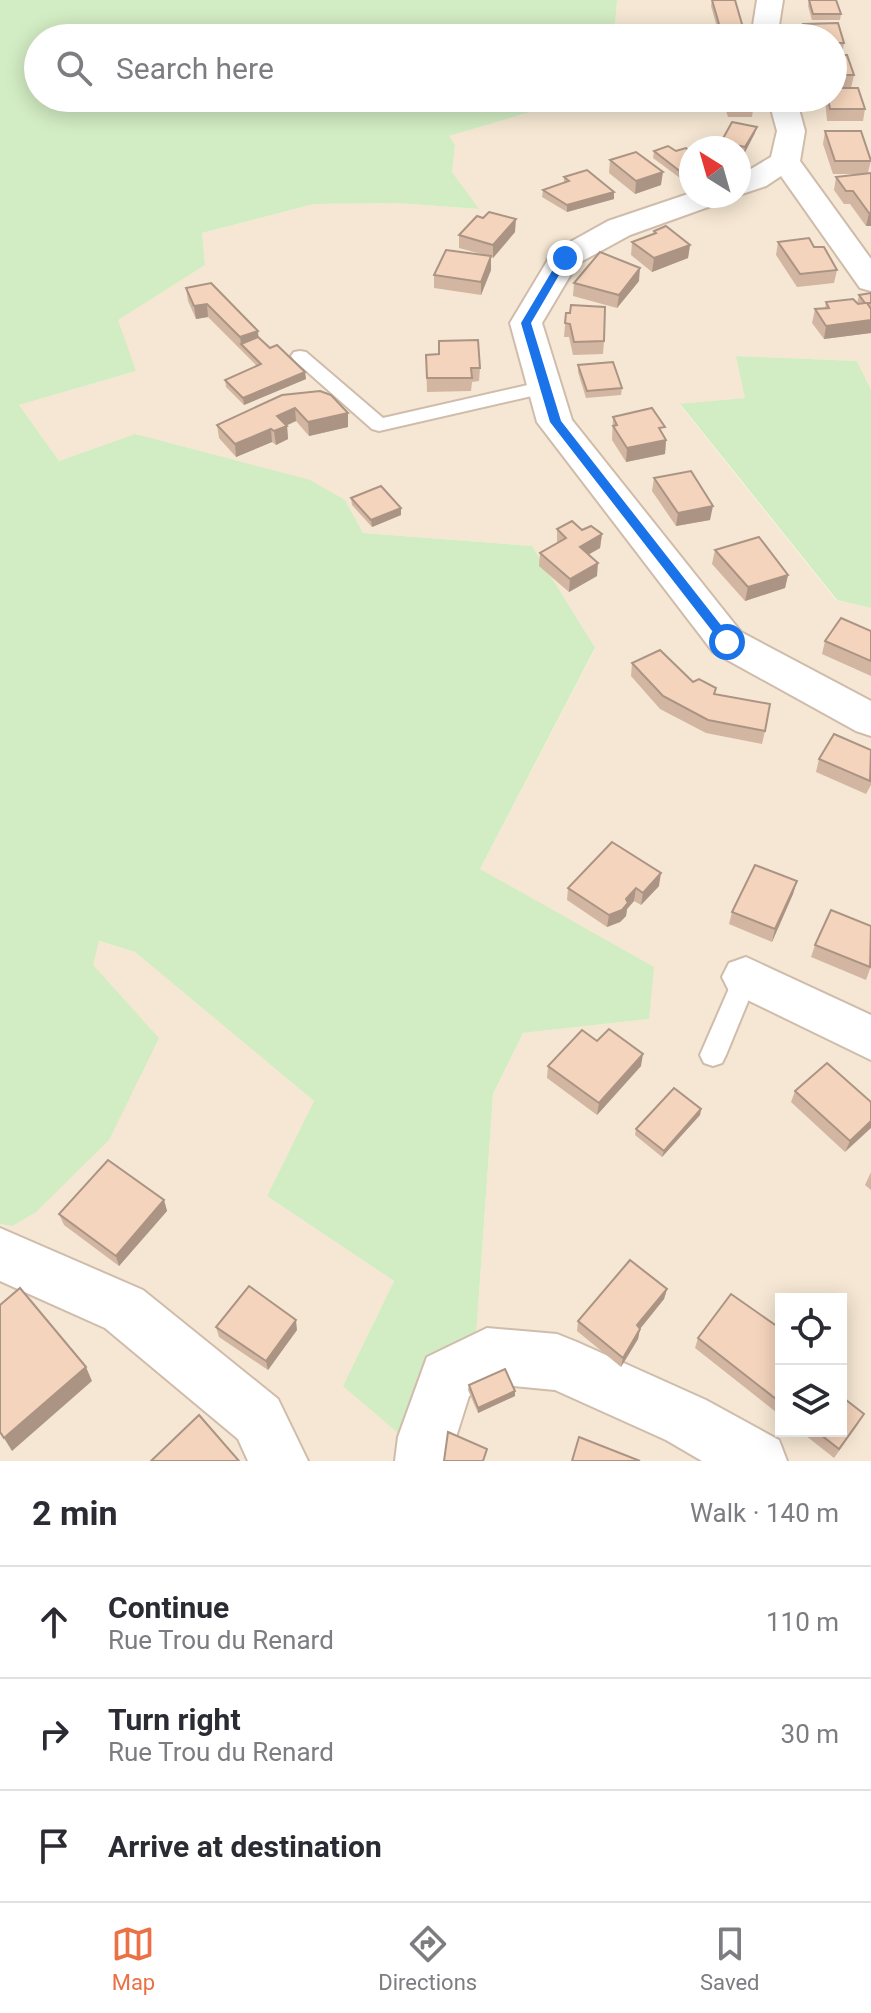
<!DOCTYPE html>
<meta charset="utf-8">
<style>
body{margin:0;font-family:Roboto,sans-serif;background:#f7f7f7;color:#2b2b33}
.controls{position:absolute;right:24px;bottom:24px;display:grid;overflow:hidden;border-radius:0px;box-shadow:0 4px 20px #0003}
.controls button{width:72px;height:72px;display:grid;place-items:center;padding:0;border:0;border-bottom:2px solid #e1e1e2;background:#fff;color:#2b2b33;font:40px sans-serif}
.compass{position:absolute;left:679px;top:136px;width:72px;height:72px;border-radius:50%;background:#fff;box-shadow:0 4px 20px #0003;rotate:323deg}
.stop{position:absolute;width:24px;height:24px;margin:-18px;border:6px solid #1a73e8;border-radius:50%;background:#fff}
.stop.end{background:#1a73e8;border-color:#fff;box-shadow:0 2px 8px #0008}
.list{margin:0;padding:0;list-style:none}
h2{display:flex;justify-content:space-between;align-items:center;height:104px;margin:0;padding:0 32px;font-size:34px}
h2 small{font-size:26px;font-weight:400;color:#7c7c81}
.list li{display:grid;grid-template-columns:52px 1fr auto;gap:24px;align-items:center;box-sizing:border-box;height:112px;padding:0 32px;border-top:2px solid #e1e1e2}
.list b{display:block;font-size:30px;white-space:nowrap}
.list p{margin:0;font-size:26px;white-space:nowrap;color:#7c7c81}
.list em{font-size:26px;font-style:normal;color:#7c7c81}
.icon{flex:none;width:44px;height:44px;fill:none;stroke:currentColor;stroke-width:2;stroke-linecap:round;stroke-linejoin:round}
.map{position:relative;flex:none;width:871px;height:1461px;overflow:hidden}
.search{position:absolute;background:#fff;box-shadow:0 4px 20px #0003;left:24px;right:24px;top:24px;height:88px;display:flex;align-items:center;gap:20px;box-sizing:border-box;padding:0 28px;border-radius:44px;color:#7c7c81;font-size:30px}
.sheet{height:440px;background:#fff}
nav{display:flex;justify-content:space-around;align-items:center;box-sizing:border-box;height:112px;border-top:2px solid #e1e1e2;background:#fff;font-size:22px;color:#7c7c81}
nav a{display:grid;justify-items:center;gap:4px}
nav .on{color:#eb7046}
.map>svg:first-child{display:block}
.residential{fill:#f5e7d3;fill-rule:evenodd}
.green{fill:#d2ecc3}
.lines{fill:none;stroke-linecap:round;stroke-linejoin:round}
.service-casing{stroke:#cfbcab;stroke-width:4}
.minor-casing{stroke:#cfbcab;stroke-width:4}
.service{fill:#fff;fill-rule:evenodd}
.minor{fill:#fff;fill-rule:evenodd}
.wall{fill:#d2b6a2}
.shaded-wall{fill:#ab9484}
.building{fill:#f4d4bc;stroke:#ab9484;stroke-width:2}
.route{fill:#1a73e8}
</style>
<div class="map">
<svg width="871" height="1461" viewBox="0 0 871 1461">
<rect width="100%" height="100%" fill="#fdf5e5"/>
<path class="residential" d="M 617,0 L 871,0 L 871,390 L 857,361 L 737,356 L 746,398 L 680,405 L 836,600 L 871,608 L 871,1461 L 0,1461 L 0,1224 L 12,1226 L 98,941 L 135,952 L 314,1101 L 267,1196 L 394,1281 L 343,1386 L 476,1337 L 493,1094 L 523,1033 L 649,1019 L 480,869 L 595,649 L 532,546 L 363,533 L 345,500 L 135,434 L 59,461 L 19,405 L 136,371 L 117,320 L 205,265 L 202,233 L 314,204 L 397,203 L 478,209 L 452,172 L 455,145 L 448,136 L 577,98 L 833,98 L 833,38 L 614,38 ZM 691,148 L 739,148 L 739,196 L 691,196 ZM 781,1299 L 841,1299 L 841,1431 L 781,1431 Z"/>
<g class="green">
<polygon points="0,0 617,0 614,38 38,38 38,98 577,98 449,136 455,145 452,172 479,209 397,203 314,204 202,233 205,265 118,320 136,371 19,405 59,461 135,434 310,480 345,500 363,533 532,546 595,648 480,869 654,967 649,1019 523,1033 493,1094 476,1337 412,1445 343,1386 394,1281 267,1196 314,1101 135,952 99,941 93,965 159,1038 109,1140 36,1212 12,1226 0,1224"/>
<polygon points="736,356 857,361 871,390 871,608 837,600 680,404 745,398"/>
</g>
<g class="lines">
<g class="service-casing">
<g id="service">
<polygon points="300,351 306,352 383,418 545,381 554,387 545,393 379,431 372,429 294,360 291,356 294,352"/>
<polygon points="746,966 755,969 758,977 726,1055 722,1063 713,1066 704,1063 700,1055 734,977 737,969"/>
</g>
</g>
<g class="minor-casing">
<g id="minor">
<polygon points="757,0 783,0 777,38 751,38"/>
<polygon points="768,98 796,98 805,131 800,161 871,259 871,291 860,288 781,176 766,186 739,195 739,176 771,157 777,131"/>
<polygon points="691,193 691,196 726,196 722,202 630,235 577,264 542,323 572,420 741,632 871,701 871,736 856,731 713,652 537,422 510,323 549,258 554,251 608,221"/>
<polygon points="746,957 871,1015 871,1060 729,991 722,977 729,963"/>
<polygon points="0,1228 143,1290 278,1399 308,1461 248,1461 238,1439 105,1328 0,1281"/>
<polygon points="487,1328 557,1334 577,1342 706,1400 779,1440 787,1461 702,1461 666,1440 555,1390 491,1384 469,1396 456,1437 453,1461 395,1461 398,1437 427,1357"/>
</g>
</g>
<use href="#service" class="service"/>
<use href="#minor" class="minor"/>
</g>
<g class="wall">
<polygon points="712,0 744,31 743,38 720,38 711,6"/>
<polygon points="809,0 841,14 840,20 812,20 808,6"/>
<polygon points="803,24 844,43 842,55 854,75 851,88 833,88 833,38 802,38"/>
<polygon points="722,98 752,98 754,104 752,117 728,117"/>
<polygon points="825,98 833,98 865,109 863,121 827,121"/>
<polygon points="825,131 871,160 868,173 871,173 871,226 866,226 850,204 844,204 834,190 836,177 866,174 833,174 823,144"/>
<polygon points="755,133 744,154 739,152 739,148 720,148 721,142"/>
<polygon points="654,151 691,152 680,178 653,158"/>
<polygon points="610,160 661,185 635,194 609,173"/>
<polygon points="564,177 614,199 567,212 542,197 543,190 564,183"/>
<polygon points="654,231 690,245 688,258 652,272 631,255 632,242 653,234"/>
<polygon points="515,232 493,258 491,257 491,270 481,295 434,288 434,275 485,255 459,248 459,235"/>
<polygon points="778,242 814,247 837,270 834,283 797,287 776,255"/>
<polygon points="639,281 617,308 573,296 574,283"/>
<polygon points="186,288 258,337 270,348 305,372 306,379 244,405 226,387 225,380 257,366 208,317 196,319 188,301"/>
<polygon points="871,293 871,333 824,339 812,323 815,309 825,308 826,302 857,304 859,295"/>
<polygon points="566,313 604,341 603,354 573,355 569,337 564,337"/>
<polygon points="426,355 480,368 479,381 472,382 471,391 427,392"/>
<polygon points="578,365 622,388 621,395 586,398 578,372"/>
<polygon points="331,395 348,413 348,427 309,436 296,421 287,425 288,439 276,445 272,442 236,457 219,438 217,425"/>
<polygon points="613,417 664,436 666,440 665,454 626,462 612,440"/>
<polygon points="654,478 710,520 676,526 652,491"/>
<polygon points="351,498 401,508 401,515 372,527 352,505"/>
<polygon points="557,529 582,530 602,534 600,548 589,554 597,576 569,592 539,566 540,553 557,543"/>
<polygon points="715,550 788,575 785,588 745,601 712,564"/>
<polygon points="871,631 871,676 822,654 825,641"/>
<polygon points="632,663 693,682 715,694 765,731 762,744 706,733 660,709 631,676"/>
<polygon points="871,750 871,785 866,794 816,772 819,759"/>
<polygon points="797,881 793,894 772,942 729,924 732,912"/>
<polygon points="659,886 641,905 634,901 627,909 626,916 620,922 607,927 567,900 568,888"/>
<polygon points="815,945 871,966 866,980 811,957"/>
<polygon points="597,1041 641,1066 597,1115 547,1078 548,1066"/>
<polygon points="795,1091 871,1102 845,1152 791,1102"/>
<polygon points="701,1109 700,1115 662,1157 635,1135 636,1129"/>
<polygon points="871,1172 871,1190 865,1185"/>
<polygon points="164,1200 167,1211 119,1266 64,1225 59,1214"/>
<polygon points="667,1289 664,1299 640,1329 638,1339 621,1367 577,1331 578,1321"/>
<polygon points="216,1327 297,1330 268,1370 219,1337"/>
<polygon points="781,1329 781,1416 695,1348 698,1338"/>
<polygon points="469,1385 515,1396 478,1413 468,1390"/>
<polygon points="859,1423 834,1458 800,1431 841,1431"/>
</g>
<g class="shaded-wall">
<polygon points="757,127 755,133 744,154 745,147"/>
<polygon points="691,168 691,175 680,178 681,172"/>
<polygon points="663,172 661,185 635,194 636,181"/>
<polygon points="614,192 614,199 567,212 567,205"/>
<polygon points="869,213 871,213 871,226 866,226"/>
<polygon points="516,219 515,232 493,258 493,245"/>
<polygon points="690,245 688,258 652,272 654,258"/>
<polygon points="491,256 491,270 481,295 481,282"/>
<polygon points="640,268 639,281 617,308 619,295"/>
<polygon points="207,304 208,317 196,319 194,306"/>
<polygon points="871,320 871,333 824,339 826,326"/>
<polygon points="258,331 259,344 241,344 240,337"/>
<polygon points="305,372 306,379 244,405 243,398"/>
<polygon points="295,408 296,421 279,429 277,416"/>
<polygon points="348,413 348,427 309,436 308,422"/>
<polygon points="287,426 288,439 276,445 274,431"/>
<polygon points="271,429 272,442 236,457 235,444"/>
<polygon points="666,440 665,454 626,462 627,448"/>
<polygon points="713,506 710,520 676,526 678,513"/>
<polygon points="401,508 401,515 372,527 371,520"/>
<polygon points="602,534 600,548 579,560 580,547"/>
<polygon points="598,563 597,576 569,592 570,579"/>
<polygon points="788,575 785,588 745,601 748,587"/>
<polygon points="661,873 659,886 641,905 643,893"/>
<polygon points="797,881 793,894 772,942 775,929"/>
<polygon points="636,888 634,901 627,909 626,916 620,922 607,927 609,915"/>
<polygon points="643,1054 641,1066 597,1115 599,1103"/>
<polygon points="701,1109 700,1115 662,1157 664,1151"/>
<polygon points="871,1121 871,1128 845,1152 850,1141"/>
<polygon points="164,1200 167,1211 119,1266 116,1256"/>
<polygon points="667,1289 664,1299 635,1335 637,1325"/>
<polygon points="296,1320 297,1330 268,1370 266,1361"/>
<polygon points="640,1329 638,1339 621,1367 623,1358"/>
<polygon points="86,1367 92,1381 12,1451 4,1438"/>
<polygon points="515,1391 515,1396 478,1413 478,1408"/>
</g>
<g class="building">
<polygon points="712,0 735,0 744,31 721,31"/>
<polygon points="809,0 836,0 841,14 813,14"/>
<polygon points="838,23 844,43 833,43 833,38 807,38 803,24"/>
<polygon points="833,55 847,55 854,75 833,75"/>
<polygon points="833,88 858,88 865,109 830,109 828,98 833,98"/>
<polygon points="728,98 752,98 754,104 729,105"/>
<polygon points="732,122 757,127 745,147 721,142"/>
<polygon points="825,131 861,131 871,161 835,161"/>
<polygon points="668,146 676,151 686,148 691,152 691,168 681,172 654,151"/>
<polygon points="636,152 663,172 636,181 610,160"/>
<polygon points="587,170 614,192 567,205 543,190 569,181 564,177"/>
<polygon points="871,173 871,213 869,213 853,191 846,191 836,177"/>
<polygon points="489,212 516,219 493,245 459,235 477,216 483,218"/>
<polygon points="666,226 690,245 654,258 632,242 656,233 654,231"/>
<polygon points="809,238 814,247 824,247 837,270 800,274 778,242"/>
<polygon points="446,250 491,256 481,282 434,275"/>
<polygon points="600,252 640,268 619,295 574,283"/>
<polygon points="211,283 258,331 240,337 207,304 194,306 186,288"/>
<polygon points="871,293 871,303 867,303 871,309 871,320 826,326 815,309 829,308 826,302 853,299 858,304 865,303 859,295"/>
<polygon points="571,305 605,307 604,341 574,342 570,324 565,323 566,313 570,313"/>
<polygon points="258,337 270,348 277,345 305,372 243,398 225,380 261,364 241,344"/>
<polygon points="478,340 480,368 471,368 472,378 427,378 426,355 439,354 439,341"/>
<polygon points="613,362 622,388 587,391 578,365"/>
<polygon points="320,391 331,395 348,413 308,422 295,408 277,416 287,426 274,431 271,429 235,444 217,425 282,395"/>
<polygon points="652,408 665,427 659,428 666,440 627,448 613,426 617,425 613,417"/>
<polygon points="691,471 713,506 678,513 654,478"/>
<polygon points="381,486 401,508 371,520 351,498"/>
<polygon points="572,521 582,530 591,526 602,534 580,547 598,563 570,579 540,553 566,538 557,529"/>
<polygon points="759,537 788,575 748,587 715,550"/>
<polygon points="841,618 871,631 871,661 825,641"/>
<polygon points="660,650 693,682 699,679 716,688 714,694 770,704 765,731 708,720 663,696 632,663"/>
<polygon points="834,734 871,750 870,781 819,759"/>
<polygon points="612,842 661,873 643,893 636,888 626,899 628,903 622,910 609,915 568,888"/>
<polygon points="755,865 797,881 775,929 732,912"/>
<polygon points="831,910 871,926 870,967 815,945"/>
<polygon points="609,1029 643,1054 599,1103 548,1066 582,1030 597,1041"/>
<polygon points="827,1063 871,1102 871,1121 850,1141 795,1091"/>
<polygon points="674,1088 701,1109 664,1151 636,1129"/>
<polygon points="108,1160 164,1200 116,1256 59,1214"/>
<polygon points="630,1260 667,1289 637,1325 640,1329 623,1358 578,1321"/>
<polygon points="249,1286 296,1320 266,1361 216,1327"/>
<polygon points="20,1288 86,1367 4,1438 0,1432 0,1305"/>
<polygon points="731,1294 781,1329 781,1403 698,1338"/>
<polygon points="505,1369 515,1391 478,1408 469,1385"/>
<polygon points="841,1396 864,1414 839,1449 816,1431 841,1431"/>
<polygon points="199,1415 239,1461 151,1461"/>
<polygon points="448,1432 487,1449 483,1461 444,1461"/>
<polygon points="579,1437 640,1461 572,1461"/>
</g>
<polygon class="route" points="561,256 569,258 531,323 561,421 731,638 731,645 723,645 550,422 521,323"/>
</svg>
<div class="controls">
<button><svg class="icon" aria-label="locate" viewBox="0 0 24 24"><circle cx="12" cy="12" r="6"/><path d="M12 2v4M12 18v4M2 12h4M18 12h4"/></svg></button>
<button><svg class="icon" aria-label="layers" viewBox="0 0 24 24"><path d="M12 4l9 5-9 5-9-5zM3 14l9 5 9-5"/></svg></button>
</div>
<svg class="compass" viewBox="-18 -18 36 36"><path d="M0-13l5 13h-10z" fill="#e53935"/><path d="M0 13l5-13h-10z" fill="#7c7c81"/></svg>
<div class="stop" style="left:727px;top:642px"></div>
<div class="stop end" style="left:565px;top:258px"></div>
<div class="search"><svg class="icon" aria-label="search" viewBox="0 0 24 24"><circle cx="10" cy="10" r="6"/><path d="M15 15l6 6"/></svg>Search here</div>
</div>
<section class="sheet">
<h2>2 min<small>Walk · 140 m</small></h2>
<ul class="list">
<li><svg class="icon" aria-label="ahead" viewBox="0 0 24 24"><path d="M12 20V5M6 11l6-6 6 6"/></svg><div><b>Continue</b><p>Rue Trou du Renard</p></div><em>110 m</em></li>
<li><svg class="icon" aria-label="right" viewBox="0 0 24 24"><path d="M7 20v-9h11M14 6l5 5-5 5"/></svg><div><b>Turn right</b><p>Rue Trou du Renard</p></div><em>30 m</em></li>
<li><svg class="icon" aria-label="arrive" viewBox="0 0 24 24"><path d="M6 21V4h12l-3 4 3 4H6"/></svg><div><b>Arrive at destination</b></div></li>
</ul>
</section>
<nav>
<a class="on"><svg class="icon" aria-label="map" viewBox="0 0 24 24"><path d="M3 6l6-2 6 2 6-2v14l-6 2-6-2-6 2zM9 4v14M15 6v14"/></svg>Map</a>
<a><svg class="icon" aria-label="directions" viewBox="0 0 24 24"><path d="M12 3l9 9-9 9-9-9zM9 14v-3h6M13 9l2 2-2 2"/></svg>Directions</a>
<a><svg class="icon" aria-label="saved" viewBox="0 0 24 24"><path d="M7 4h10v16l-5-4-5 4z"/></svg>Saved</a>
</nav>
